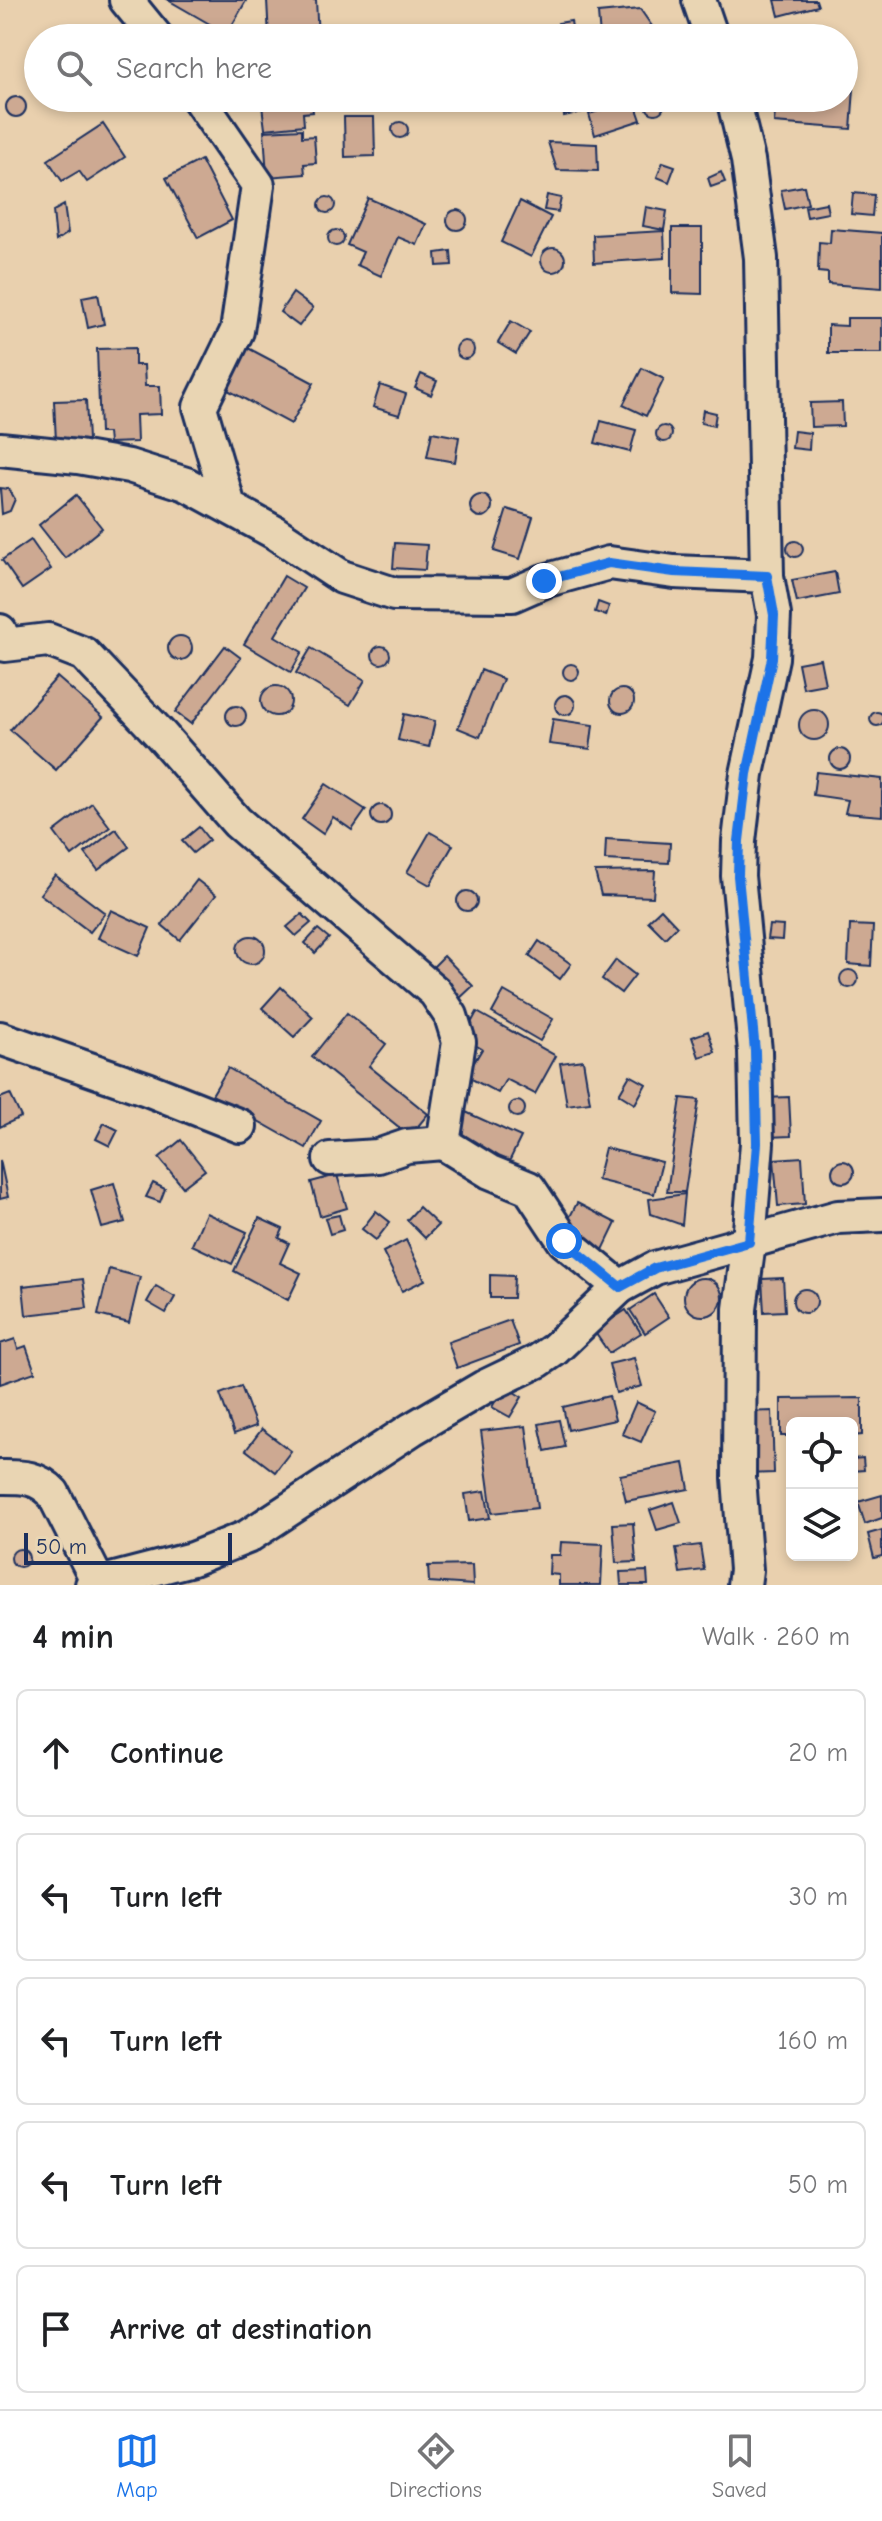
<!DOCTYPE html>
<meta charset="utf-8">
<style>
body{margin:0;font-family:"Comic Neue",sans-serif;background:#f6f6f6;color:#202124}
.controls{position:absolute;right:24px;bottom:24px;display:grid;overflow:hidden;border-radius:12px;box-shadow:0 4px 12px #0003}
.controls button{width:72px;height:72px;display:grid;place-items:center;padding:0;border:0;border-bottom:2px solid #e0e0e0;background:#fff;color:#202124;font:40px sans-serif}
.scale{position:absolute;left:24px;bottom:20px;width:208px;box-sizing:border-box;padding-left:8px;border:4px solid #1b2f5e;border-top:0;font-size:22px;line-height:28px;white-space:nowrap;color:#1b2f5e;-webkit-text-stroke:6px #e9d5b3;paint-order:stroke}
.stop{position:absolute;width:24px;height:24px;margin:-18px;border:6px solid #1a73e8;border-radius:50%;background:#fff}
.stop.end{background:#1a73e8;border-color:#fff;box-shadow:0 2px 8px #0008}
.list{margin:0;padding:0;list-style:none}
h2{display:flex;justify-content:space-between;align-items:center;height:104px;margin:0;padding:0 32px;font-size:34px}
h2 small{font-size:26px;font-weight:400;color:#757577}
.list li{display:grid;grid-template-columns:52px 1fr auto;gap:24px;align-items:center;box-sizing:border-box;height:128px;margin:0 16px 16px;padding:0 16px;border:2px solid #e0e0e0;border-radius:12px}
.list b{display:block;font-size:30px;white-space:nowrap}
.list em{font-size:26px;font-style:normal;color:#757577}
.icon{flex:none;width:44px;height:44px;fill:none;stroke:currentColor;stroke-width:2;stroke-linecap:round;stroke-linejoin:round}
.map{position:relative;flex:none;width:882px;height:1585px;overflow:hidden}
.search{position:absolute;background:#fff;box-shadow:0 4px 12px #0003;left:24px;right:24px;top:24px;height:88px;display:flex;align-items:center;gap:20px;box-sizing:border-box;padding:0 28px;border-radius:44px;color:#757577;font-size:30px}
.sheet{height:824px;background:#fff}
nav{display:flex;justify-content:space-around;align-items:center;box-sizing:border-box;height:112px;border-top:2px solid #e0e0e0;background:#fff;font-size:22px;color:#757577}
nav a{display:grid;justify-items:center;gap:4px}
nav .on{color:#1a73e8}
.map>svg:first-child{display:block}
.building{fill:#cda992;stroke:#1b2f5e;stroke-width:2}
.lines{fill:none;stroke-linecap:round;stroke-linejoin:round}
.street-casing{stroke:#1b2f5e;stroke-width:38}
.street{stroke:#e9d5b3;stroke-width:32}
.route{stroke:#1a73e8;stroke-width:10}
</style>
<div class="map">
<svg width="882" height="1585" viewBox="0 0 882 1585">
<rect width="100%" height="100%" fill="#e9d0ae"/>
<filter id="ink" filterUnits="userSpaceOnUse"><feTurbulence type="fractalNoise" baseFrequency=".0125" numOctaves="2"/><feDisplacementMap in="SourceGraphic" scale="16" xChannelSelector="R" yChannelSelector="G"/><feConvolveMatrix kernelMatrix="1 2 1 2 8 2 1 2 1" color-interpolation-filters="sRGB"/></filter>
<g filter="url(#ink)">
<g class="building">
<polygon points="168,0 245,0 246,1 227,34"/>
<polygon points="267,0 316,0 318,38 269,38"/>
<polygon points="775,0 816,0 818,6 779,16"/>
<polygon points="640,9 656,32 600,37 598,13"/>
<polygon points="571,21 573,34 561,36 558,23"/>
<polygon points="688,28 691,38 676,38 675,31"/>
<polygon points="844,88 854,89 851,129 774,123 776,100 802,102 802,98 844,98"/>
<circle cx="655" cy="105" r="9"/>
<circle cx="16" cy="107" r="10"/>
<polygon points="261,98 311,98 313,112 303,113 304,125 265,129"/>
<polygon points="561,98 595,98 597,109 564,116"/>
<polygon points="634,100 641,120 595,135 589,114"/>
<polygon points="344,117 374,117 375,156 345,157"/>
<circle cx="400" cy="130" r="8"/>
<polygon points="103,124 125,157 87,182 79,171 62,181 48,160"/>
<polygon points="302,129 302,137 314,136 316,163 304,164 305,174 267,177 264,131"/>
<polygon points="548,142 597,144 598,171 557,170"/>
<polygon points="201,160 232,220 198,238 166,178"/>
<polygon points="663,162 675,166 669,182 657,177"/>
<polygon points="721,172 725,182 711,187 708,178"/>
<polygon points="804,186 808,204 785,209 781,190"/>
<polygon points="853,193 874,195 872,216 851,214"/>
<polygon points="547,195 561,198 558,212 544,210"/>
<circle cx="327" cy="205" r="8"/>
<polygon points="368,198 426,224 417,245 398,237 381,276 357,265 363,252 347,245"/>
<polygon points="520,201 551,217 531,257 501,242"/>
<polygon points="826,203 828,213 807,217 805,207"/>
<polygon points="64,205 68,233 56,241 53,211"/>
<polygon points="646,207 667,211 664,230 643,226"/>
<circle cx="457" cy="220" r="10"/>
<polygon points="672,228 702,228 702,294 672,293"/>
<polygon points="831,229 882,233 882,288 828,284 828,273 818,272 819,242 830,243"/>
<circle cx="336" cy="238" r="8"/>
<polygon points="664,231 665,258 594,263 593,235"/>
<circle cx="553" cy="260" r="12"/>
<polygon points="451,251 452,265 437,266 436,253"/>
<polygon points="293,293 313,308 299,326 280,312"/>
<polygon points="98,294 104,324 88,328 82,297"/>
<polygon points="847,318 882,318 882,353 828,353 828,325 847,326"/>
<polygon points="511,321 530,332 516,354 498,343"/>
<circle cx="465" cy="350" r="9"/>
<polygon points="135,348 135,365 144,365 145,386 160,386 161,414 136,415 137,442 109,443 108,433 100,433 97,349"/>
<polygon points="248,348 314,383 291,424 226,389"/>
<polygon points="642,368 664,379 646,416 623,405"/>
<polygon points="421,374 437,381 431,395 415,388"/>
<polygon points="380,385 406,394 399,415 373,407"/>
<polygon points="86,400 88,440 56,441 54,401"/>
<polygon points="842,402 843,426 811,427 810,403"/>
<polygon points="703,410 716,413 714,426 701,423"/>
<polygon points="601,421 636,430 630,452 595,443"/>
<circle cx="664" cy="434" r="8"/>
<polygon points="794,431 810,433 809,450 792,448"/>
<polygon points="432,432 459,437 455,462 427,457"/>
<polygon points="0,488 9,489 15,499 10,511 2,514"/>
<polygon points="76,495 102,528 65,558 39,525"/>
<circle cx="481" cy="506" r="11"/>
<polygon points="507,509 533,517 520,559 494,551"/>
<polygon points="31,540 51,569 22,589 2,560"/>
<circle cx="795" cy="549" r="8"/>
<polygon points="395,543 427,545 425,570 393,568"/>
<polygon points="835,572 839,594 797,602 792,580"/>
<polygon points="284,576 304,588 275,636 302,652 291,672 244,644"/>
<polygon points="598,602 609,606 606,616 595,612"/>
<circle cx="180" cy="648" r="12"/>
<circle cx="381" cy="655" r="9"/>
<polygon points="225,646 241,658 191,724 175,712"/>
<polygon points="311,648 365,680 350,705 296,673"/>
<polygon points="820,659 825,684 803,688 798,663"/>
<circle cx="571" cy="672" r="8"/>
<polygon points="481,670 503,679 480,737 458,728"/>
<polygon points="57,677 103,717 56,770 10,730"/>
<circle cx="276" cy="701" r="15"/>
<circle cx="622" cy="701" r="12"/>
<circle cx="565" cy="705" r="10"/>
<circle cx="236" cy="716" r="10"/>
<circle cx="814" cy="725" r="15"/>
<circle cx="877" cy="719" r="7"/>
<polygon points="404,714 435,721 429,747 398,740"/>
<polygon points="553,719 593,725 590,749 549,744"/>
<circle cx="840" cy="759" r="10"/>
<polygon points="816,772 882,779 882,816 845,813 848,800 813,795"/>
<polygon points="326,784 366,810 352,830 333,817 323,834 302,819"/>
<polygon points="92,803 110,827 72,856 54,832"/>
<circle cx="381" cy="815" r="10"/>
<polygon points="199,827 209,840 193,853 182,841"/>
<polygon points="116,829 129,847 98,870 85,853"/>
<polygon points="430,832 453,845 430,885 407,872"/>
<polygon points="606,839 670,843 669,863 605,860"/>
<polygon points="655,871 653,897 601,895 595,872"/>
<polygon points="55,875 105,913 90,932 40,894"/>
<polygon points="197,880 216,895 180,940 162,925"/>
<circle cx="467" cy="901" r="10"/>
<polygon points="661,909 677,926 665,938 648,921"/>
<polygon points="111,910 150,928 138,956 98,938"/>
<polygon points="302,914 311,923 296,936 287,927"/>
<polygon points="769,925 783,926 782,940 767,939"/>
<polygon points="850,925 873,926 871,966 848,964"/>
<polygon points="318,929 329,938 315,953 305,943"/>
<circle cx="251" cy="950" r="14"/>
<polygon points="539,941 571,964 560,979 529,956"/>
<polygon points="444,956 473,986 458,1000 429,971"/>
<polygon points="616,960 635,975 621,993 602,979"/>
<circle cx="849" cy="979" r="9"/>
<polygon points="281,987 313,1017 294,1037 262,1008"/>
<polygon points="504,991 553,1019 540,1041 492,1013"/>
<polygon points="477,1012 556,1056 535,1094 506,1079 498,1093 466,1076 482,1049 463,1038"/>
<polygon points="347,1013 386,1044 369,1066 428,1114 410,1136 312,1057"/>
<polygon points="708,1031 715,1052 699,1057 692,1037"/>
<polygon points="583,1060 590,1102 567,1105 560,1063"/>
<polygon points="228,1068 321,1121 306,1148 212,1095"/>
<polygon points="630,1075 646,1084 635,1104 619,1094"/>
<polygon points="10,1094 21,1117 0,1127 0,1098"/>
<polygon points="789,1097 791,1136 767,1137 765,1098"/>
<polygon points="681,1098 699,1100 685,1192 667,1192"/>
<circle cx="517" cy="1109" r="8"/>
<polygon points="459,1109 521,1137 507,1166 446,1138"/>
<polygon points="104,1123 118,1130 110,1146 96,1139"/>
<polygon points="181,1140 205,1170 183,1187 159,1158"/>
<polygon points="605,1148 662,1162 654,1194 597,1180"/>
<polygon points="802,1157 805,1204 778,1206 774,1159"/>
<polygon points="0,1160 8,1197 0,1199"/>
<circle cx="843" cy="1172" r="11"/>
<polygon points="337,1175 347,1208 320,1216 311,1182"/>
<polygon points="114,1183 125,1222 102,1228 91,1190"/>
<polygon points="153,1183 165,1189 160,1202 146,1197"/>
<polygon points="685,1194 682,1225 651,1214 649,1199"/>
<polygon points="577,1203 616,1223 603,1250 563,1230"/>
<polygon points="419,1207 438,1225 425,1238 407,1220"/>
<polygon points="376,1211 390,1222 376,1240 362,1229"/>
<polygon points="206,1213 247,1232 232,1264 192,1245"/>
<polygon points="339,1215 343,1230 330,1234 325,1218"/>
<polygon points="259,1218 283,1229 279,1238 289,1243 280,1263 301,1273 288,1300 234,1271"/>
<polygon points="406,1240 425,1280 402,1291 383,1252"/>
<polygon points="109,1269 140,1277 129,1323 98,1315"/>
<polygon points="490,1275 514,1276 513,1298 490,1298"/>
<circle cx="703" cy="1297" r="19"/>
<polygon points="783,1278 785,1311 764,1312 762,1279"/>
<polygon points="83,1279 87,1308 26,1315 23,1286"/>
<polygon points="156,1286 175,1297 166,1313 147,1302"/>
<circle cx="805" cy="1301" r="12"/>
<polygon points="654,1294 669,1317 645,1333 630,1310"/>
<polygon points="626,1310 641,1333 609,1353 594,1331"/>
<polygon points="510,1320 519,1345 457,1368 448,1342"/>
<polygon points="15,1339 18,1349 26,1346 35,1372 0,1384 0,1344"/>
<polygon points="634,1358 642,1386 616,1393 609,1364"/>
<polygon points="241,1386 256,1426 234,1434 220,1394"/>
<polygon points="504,1386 522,1397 510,1417 492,1407"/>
<polygon points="609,1396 615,1420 568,1430 563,1407"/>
<polygon points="862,1398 862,1435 852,1436 852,1423 792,1423 792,1436 781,1436 781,1399"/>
<polygon points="636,1402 655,1411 641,1442 622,1434"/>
<polygon points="772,1411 774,1473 745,1474 743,1412"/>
<polygon points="559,1420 565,1447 545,1451 539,1424"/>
<polygon points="526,1426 537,1508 492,1513 481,1431"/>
<polygon points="262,1429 291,1451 275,1472 246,1450"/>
<polygon points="863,1458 864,1470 852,1471 852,1459"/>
<polygon points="684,1463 689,1489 626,1501 620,1475"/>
<polygon points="485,1491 490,1518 469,1521 465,1494"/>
<polygon points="882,1495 882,1518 865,1524 858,1502"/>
<polygon points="674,1502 681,1523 657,1530 650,1510"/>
<polygon points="633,1523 636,1562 616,1563 613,1524"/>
<polygon points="882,1530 882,1556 874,1558 868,1534"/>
<polygon points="561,1542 603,1544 601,1585 559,1585 559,1575 549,1574 550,1555 560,1555"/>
<polygon points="700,1545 704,1570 680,1573 676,1548"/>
<circle cx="20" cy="1558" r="9"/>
<polygon points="472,1565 473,1585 429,1582 428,1566"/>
<polygon points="647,1571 648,1585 621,1585 620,1572"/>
</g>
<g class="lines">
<g class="street-casing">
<g id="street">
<polyline points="126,0 157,38"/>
<polyline points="699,0 712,38"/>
<polyline points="198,98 258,185 237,331 200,407 229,506"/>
<polyline points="733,98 748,160 761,258 767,576 774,615 772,658 747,774 739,841 738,876 755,1051 757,1143 749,1242 740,1309 739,1478 746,1570 744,1585"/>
<polyline points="0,449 78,457 129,466 186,484 274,532 342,577 394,594 512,595 544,581 609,563 674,572 767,576"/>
<polyline points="0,631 5,645 48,640 84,654 161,735 237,822 435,992 451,1016 459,1042 443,1143 490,1172 529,1188 564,1241 620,1287"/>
<polyline points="0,1038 147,1089 240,1126"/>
<polyline points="330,1159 378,1156 407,1146 443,1143"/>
<path d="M 0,1477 C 22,1477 37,1476 53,1493 L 98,1582"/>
<polyline points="92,1585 192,1559 247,1537 412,1429 484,1387 538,1361 554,1350 620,1287 655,1268 838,1217 882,1215"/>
</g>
</g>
<use href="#street" class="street"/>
</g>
</g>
<g class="lines" filter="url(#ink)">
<polyline class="route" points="544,581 609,563 674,572 767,576 774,615 772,658 747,774 739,841 738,876 755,1051 757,1143 749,1242 655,1268 620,1287 564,1241"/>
</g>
</svg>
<div class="controls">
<button><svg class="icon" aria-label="locate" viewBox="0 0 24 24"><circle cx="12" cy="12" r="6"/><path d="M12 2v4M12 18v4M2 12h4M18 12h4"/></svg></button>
<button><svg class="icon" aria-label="layers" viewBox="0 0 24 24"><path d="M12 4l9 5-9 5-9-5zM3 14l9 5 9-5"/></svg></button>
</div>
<div class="scale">50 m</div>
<div class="stop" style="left:564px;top:1241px"></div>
<div class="stop end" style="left:544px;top:581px"></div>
<div class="search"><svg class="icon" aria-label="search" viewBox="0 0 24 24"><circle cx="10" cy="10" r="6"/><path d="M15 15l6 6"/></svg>Search here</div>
</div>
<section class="sheet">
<h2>4 min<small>Walk · 260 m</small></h2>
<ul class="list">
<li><svg class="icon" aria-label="ahead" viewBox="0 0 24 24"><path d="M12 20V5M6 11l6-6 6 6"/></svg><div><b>Continue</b></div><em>20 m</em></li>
<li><svg class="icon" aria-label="left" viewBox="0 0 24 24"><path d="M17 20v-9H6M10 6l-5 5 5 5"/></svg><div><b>Turn left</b></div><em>30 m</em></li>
<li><svg class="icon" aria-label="left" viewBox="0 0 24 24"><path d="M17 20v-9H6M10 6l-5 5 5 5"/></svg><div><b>Turn left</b></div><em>160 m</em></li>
<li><svg class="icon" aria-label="left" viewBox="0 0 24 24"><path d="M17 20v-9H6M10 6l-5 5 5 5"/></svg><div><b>Turn left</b></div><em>50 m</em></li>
<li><svg class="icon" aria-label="arrive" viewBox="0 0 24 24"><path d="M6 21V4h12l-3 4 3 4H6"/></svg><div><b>Arrive at destination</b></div></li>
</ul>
</section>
<nav>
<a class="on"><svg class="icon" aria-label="map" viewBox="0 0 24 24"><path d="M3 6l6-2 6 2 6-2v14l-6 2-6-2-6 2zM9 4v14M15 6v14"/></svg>Map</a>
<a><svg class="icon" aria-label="directions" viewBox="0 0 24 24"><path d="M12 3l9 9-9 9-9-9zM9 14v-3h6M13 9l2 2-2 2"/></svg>Directions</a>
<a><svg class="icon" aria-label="saved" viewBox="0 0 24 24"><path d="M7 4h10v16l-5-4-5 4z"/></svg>Saved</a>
</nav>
